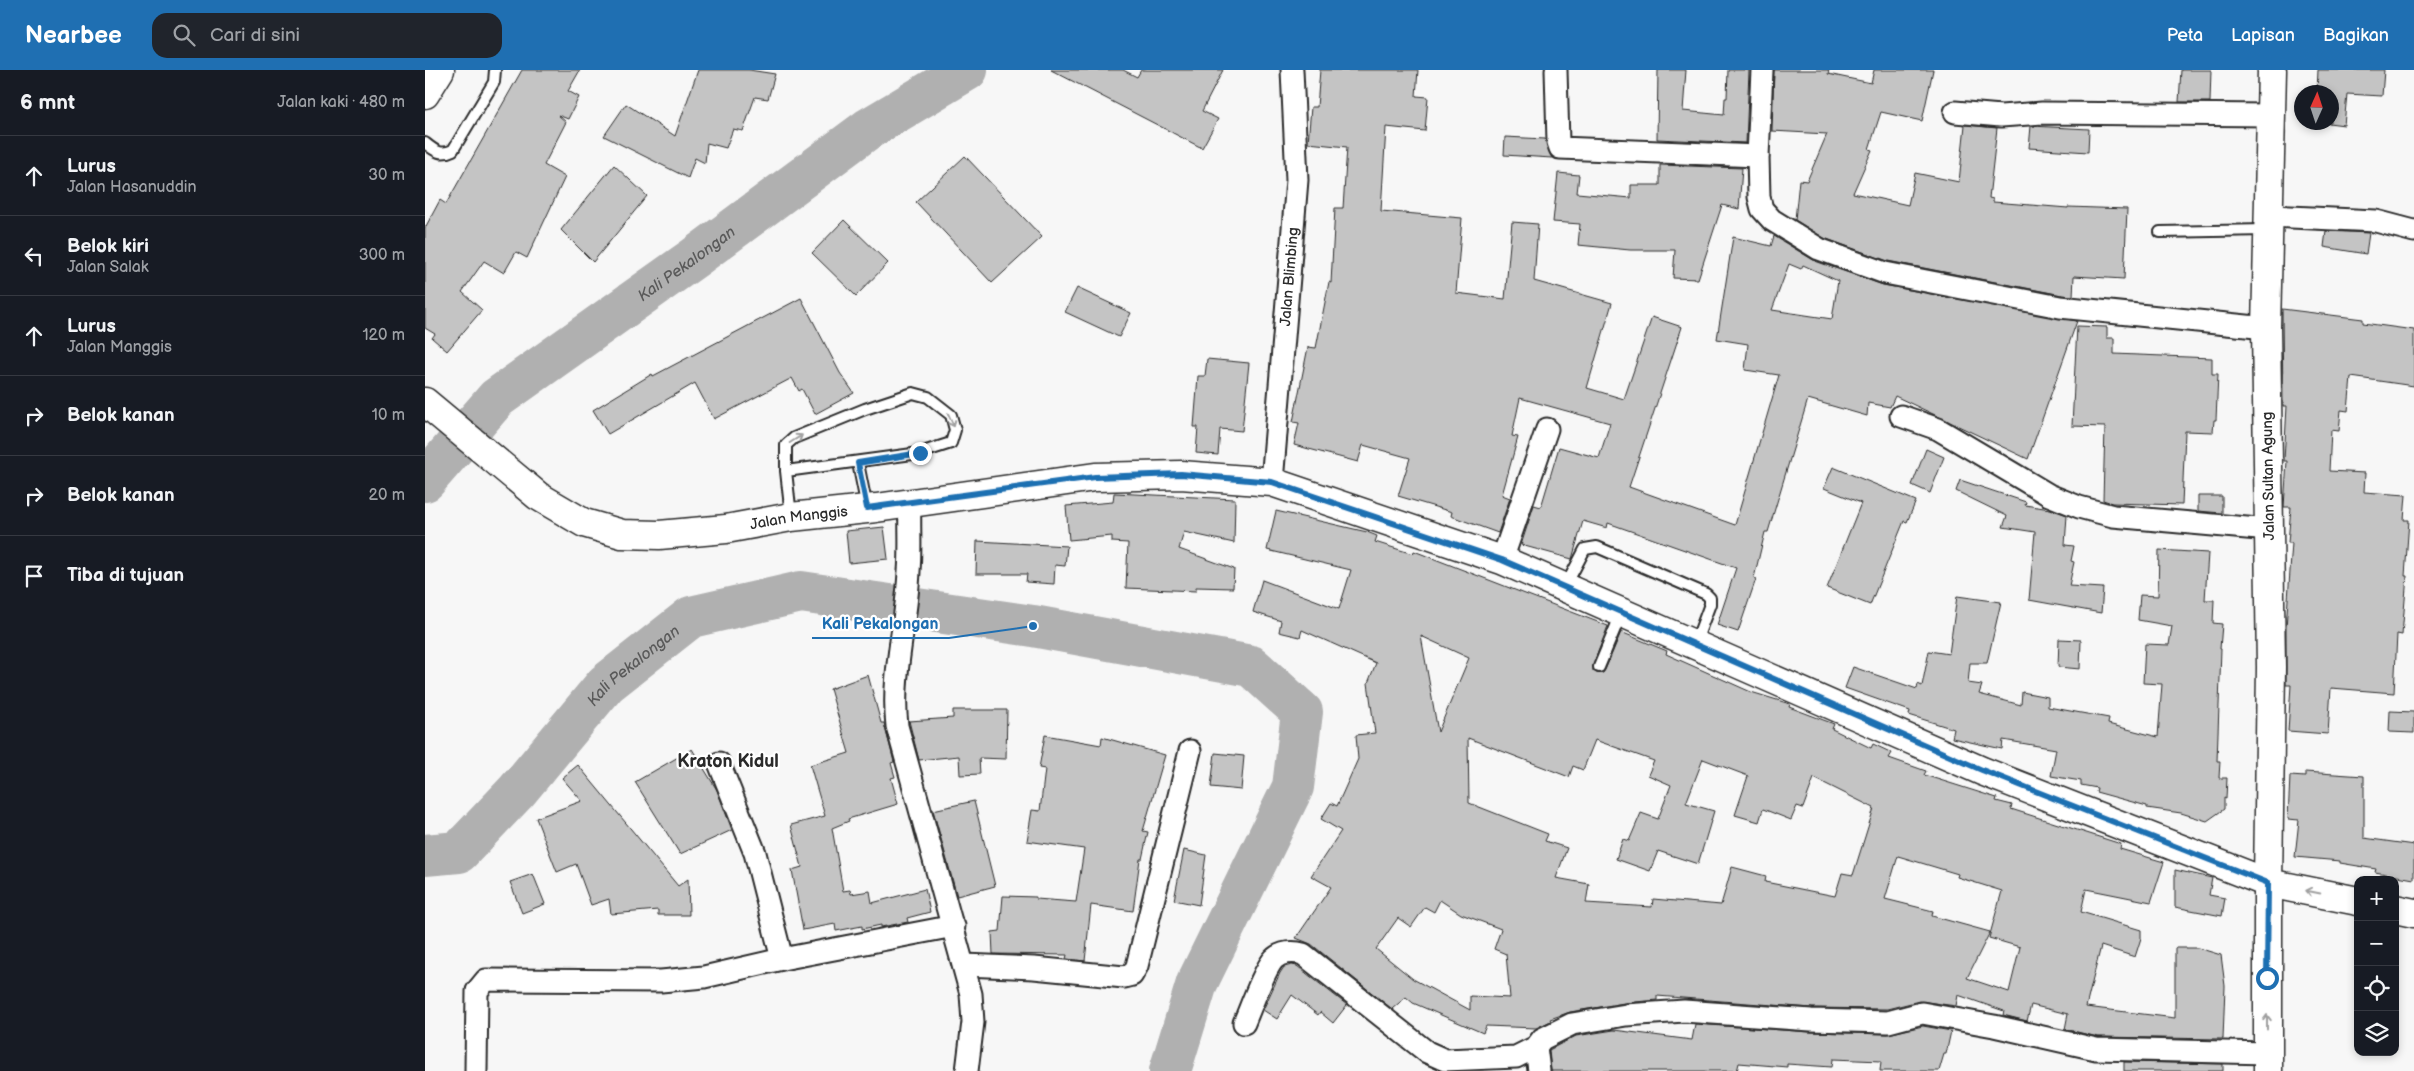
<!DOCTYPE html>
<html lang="id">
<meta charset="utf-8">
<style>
body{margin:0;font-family:"Balsamiq Sans",sans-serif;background:#20242c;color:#f1f3f6}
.controls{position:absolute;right:15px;bottom:15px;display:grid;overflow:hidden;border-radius:10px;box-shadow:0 2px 8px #0003}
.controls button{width:45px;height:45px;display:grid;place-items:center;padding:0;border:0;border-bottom:1px solid #363941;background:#171b24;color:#f1f3f6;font:25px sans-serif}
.compass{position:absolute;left:1869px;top:15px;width:45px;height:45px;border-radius:50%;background:#171b24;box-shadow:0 2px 8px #0003;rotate:3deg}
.stop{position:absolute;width:15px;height:15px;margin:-11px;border:4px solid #1f6fb2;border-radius:50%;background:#fff}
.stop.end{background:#1f6fb2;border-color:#fff;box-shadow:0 1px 5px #0008}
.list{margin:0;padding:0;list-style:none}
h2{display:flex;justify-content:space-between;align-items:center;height:65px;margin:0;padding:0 20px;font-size:21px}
h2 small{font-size:16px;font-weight:400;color:#9ea1a6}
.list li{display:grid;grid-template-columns:32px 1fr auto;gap:15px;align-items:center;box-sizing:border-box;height:80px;padding:0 20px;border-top:1px solid #363941}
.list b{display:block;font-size:19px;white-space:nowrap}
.list p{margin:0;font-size:16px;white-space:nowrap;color:#9ea1a6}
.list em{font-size:16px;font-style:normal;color:#9ea1a6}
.icon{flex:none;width:28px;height:28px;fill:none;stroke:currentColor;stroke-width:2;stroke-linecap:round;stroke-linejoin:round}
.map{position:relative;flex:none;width:1989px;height:1001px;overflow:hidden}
header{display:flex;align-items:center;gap:30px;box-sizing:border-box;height:70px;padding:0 25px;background:#1f6fb2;color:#fff}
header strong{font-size:24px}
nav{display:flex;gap:28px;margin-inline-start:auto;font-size:18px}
.search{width:350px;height:45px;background:#20242c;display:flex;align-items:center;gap:12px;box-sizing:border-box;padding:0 18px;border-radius:15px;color:#9ea1a6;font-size:19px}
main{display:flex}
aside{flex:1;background:#171b24}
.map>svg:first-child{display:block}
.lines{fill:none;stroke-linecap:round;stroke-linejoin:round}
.river{stroke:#b0b0b0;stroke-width:42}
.building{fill:#c4c4c4;stroke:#2b2b2b;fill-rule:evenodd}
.service-casing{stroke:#2b2b2b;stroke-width:14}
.minor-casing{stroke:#2b2b2b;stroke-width:25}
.secondary-casing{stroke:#2b2b2b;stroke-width:31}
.primary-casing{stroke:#2b2b2b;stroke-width:31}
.service{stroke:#fff;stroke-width:10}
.minor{stroke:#fff;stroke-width:21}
.secondary{stroke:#fff;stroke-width:28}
.primary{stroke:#fff;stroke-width:28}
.oneway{stroke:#a0a0a0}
.route{stroke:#1f6fb2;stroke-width:6}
.labels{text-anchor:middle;stroke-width:4.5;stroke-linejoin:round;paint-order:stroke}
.street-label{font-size:15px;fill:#2b2b2b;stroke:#fff}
.water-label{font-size:16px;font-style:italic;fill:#5a5a5a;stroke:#fff}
.quarter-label{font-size:18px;font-weight:bold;fill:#2b2b2b;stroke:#fff}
.leader{fill:none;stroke:#1f6fb2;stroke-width:2}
.callout-dot{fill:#1f6fb2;stroke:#fff;stroke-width:2}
.callout-label{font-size:16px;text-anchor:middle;font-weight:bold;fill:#1f6fb2;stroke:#fff;stroke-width:4.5;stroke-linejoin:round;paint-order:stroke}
</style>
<header>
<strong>Nearbee</strong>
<div class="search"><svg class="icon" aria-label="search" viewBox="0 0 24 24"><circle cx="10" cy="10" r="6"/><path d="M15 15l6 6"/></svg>Cari di sini</div>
<nav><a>Peta</a><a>Lapisan</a><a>Bagikan</a></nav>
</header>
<main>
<aside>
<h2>6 mnt<small>Jalan kaki · 480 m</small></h2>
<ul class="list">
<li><svg class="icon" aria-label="ahead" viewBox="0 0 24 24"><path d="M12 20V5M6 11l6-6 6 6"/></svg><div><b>Lurus</b><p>Jalan Hasanuddin</p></div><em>30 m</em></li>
<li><svg class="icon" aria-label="left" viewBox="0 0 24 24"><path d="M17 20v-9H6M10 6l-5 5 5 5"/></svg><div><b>Belok kiri</b><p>Jalan Salak</p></div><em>300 m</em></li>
<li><svg class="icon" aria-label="ahead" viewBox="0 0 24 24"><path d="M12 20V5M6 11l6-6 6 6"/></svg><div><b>Lurus</b><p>Jalan Manggis</p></div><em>120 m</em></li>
<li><svg class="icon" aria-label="right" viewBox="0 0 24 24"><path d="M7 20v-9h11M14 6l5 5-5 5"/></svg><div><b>Belok kanan</b></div><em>10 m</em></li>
<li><svg class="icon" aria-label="right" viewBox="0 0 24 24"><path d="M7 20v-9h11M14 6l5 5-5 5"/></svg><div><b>Belok kanan</b></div><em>20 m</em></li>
<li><svg class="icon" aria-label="arrive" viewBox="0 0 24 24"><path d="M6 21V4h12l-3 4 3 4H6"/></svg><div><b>Tiba di tujuan</b></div></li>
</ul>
</aside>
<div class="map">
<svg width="1989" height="1001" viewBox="0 0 1989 1001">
<rect width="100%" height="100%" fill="#f7f7f7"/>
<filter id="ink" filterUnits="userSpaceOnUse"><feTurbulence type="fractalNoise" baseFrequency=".02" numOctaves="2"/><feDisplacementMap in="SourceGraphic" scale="10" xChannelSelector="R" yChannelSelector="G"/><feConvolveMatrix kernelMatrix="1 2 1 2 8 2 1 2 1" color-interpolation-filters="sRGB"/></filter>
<g filter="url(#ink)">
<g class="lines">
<g class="river">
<path id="s1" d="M 0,411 L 72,328 L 269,188 L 443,59 L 542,0"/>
<path id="s2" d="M 0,785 L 34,782 L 92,721 L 181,614 L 266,547 L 376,522 L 608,556 L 826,596 L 877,642 L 868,717 L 772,913 L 745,1001"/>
</g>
</g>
<g class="building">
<polygon points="97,0 155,0 143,21 154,27 143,49 133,45 141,52 119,95 140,107 102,188 91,182 79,203 59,191 37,222 57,240 22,281 7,268 10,264 0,258 0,158 15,130 21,134"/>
<polygon points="273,0 324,0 350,4 343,29 330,27 318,61 308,59 301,78 282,73 280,93 270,88 263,108 179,66 201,34 250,66"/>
<polygon points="626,0 698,0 712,7 716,0 798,0 777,41 793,49 777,78"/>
<path d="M 895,0 L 993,0 L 991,26 L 1003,27 L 1000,61 L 961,57 L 956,141 L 1037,148 L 1031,223 L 1080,229 L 1087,152 L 1113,154 L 1109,211 L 1187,233 L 1162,318 L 1199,329 L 1227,247 L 1257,257 L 1204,417 L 1310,455 L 1354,305 L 1320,300 L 1323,274 L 1292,269 L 1308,167 L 1346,176 L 1349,166 L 1390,191 L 1458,215 L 1652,251 L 1603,389 L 1470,326 L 1465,337 L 1443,333 L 1442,346 L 1383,329 L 1343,462 L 1340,462 L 1329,508 L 1331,509 L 1313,562 L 1292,555 L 1311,498 L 1183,453 L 1182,458 L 1158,451 L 1147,489 L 1096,475 L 1109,435 L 1116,437 L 1134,377 L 1174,388 L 1185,353 L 1095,328 L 1087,366 L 1093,367 L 1077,425 L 1085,428 L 1073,463 L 1026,446 L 1027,442 L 973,426 L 985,388 L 938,375 L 933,392 L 869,375 L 874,353 L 868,352 L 883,277 L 891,278 L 904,212 L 906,213 L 910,138 L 918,138 L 922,77 L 883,73 L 886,37 L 892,37 ZM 1364,194 L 1376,199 L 1378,195 L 1413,211 L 1407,249 L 1347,240 Z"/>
<polygon points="1233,0 1261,0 1258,41 1299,45 1300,28 1302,28 1303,0 1324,0 1321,73 1232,69"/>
<polygon points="1349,0 1404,0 1403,4 1446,13 1449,0 1508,0 1497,51 1456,42 1444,79 1447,80 1428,123 1483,135 1490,103 1534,112 1540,55 1572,58 1564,128 1568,129 1568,132 1643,138 1643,137 1702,139 1699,209 1649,206 1648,226 1637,225 1463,191 1399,168 1370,150 1374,110 1382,111 1402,64 1347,61"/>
<polygon points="1756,0 1786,0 1785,32 1754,32"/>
<polygon points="1893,0 1959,0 1957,26 1922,24 1919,55 1896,52 1906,52 1906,22 1892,22"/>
<polygon points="1606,56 1664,59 1663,82 1604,78"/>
<polygon points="1080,67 1120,69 1127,88 1079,85"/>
<polygon points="540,86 617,167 567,213 491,132"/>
<polygon points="189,95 222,126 168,192 136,160"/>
<polygon points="1235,95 1317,98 1314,139 1297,135 1273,209 1248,208 1250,180 1205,180 1153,175 1155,154 1128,152 1133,103 1154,105 1152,123 1206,128 1206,115 1235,115"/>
<polygon points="419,150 463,193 431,226 387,183"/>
<polygon points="1901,161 1944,163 1941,184 1899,177"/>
<polygon points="652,218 706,243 694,267 640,242"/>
<polygon points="376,228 415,303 429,323 390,344 377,319 374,321 367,308 289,349 270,313 183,364 168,340 227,304 228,306"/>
<polygon points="1857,239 1938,249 1938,253 1989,260 1989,316 1926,307 1923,341 1916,340 1914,361 1906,360 1904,401 1940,403 1939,422 1981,425 1979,450 1984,450 1980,506 1982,506 1977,565 1972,564 1969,623 1906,618 1903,664 1863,661 1866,615 1861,615 1861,558 1867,473 1863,473 1866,437 1859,437 1862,391 1859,391 1862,336 1858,336"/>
<polygon points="1652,256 1682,257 1682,268 1689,268 1689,284 1787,288 1787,304 1793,304 1791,350 1789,350 1788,362 1760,361 1757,435 1687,433 1678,430 1680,357 1647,356"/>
<polygon points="782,289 824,293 817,361 795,359 793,385 771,383 773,357 769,357 773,306 780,306"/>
<polygon points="1501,379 1519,387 1505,423 1487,415"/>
<polygon points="1408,397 1491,431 1482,452 1479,451 1445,535 1402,518 1436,433 1399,418"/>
<polygon points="1535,410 1601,432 1600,435 1625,439 1642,445 1640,475 1649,476 1646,491 1649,492 1644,516 1678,518 1676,543 1604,530 1610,462 1578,457 1582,446 1531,421"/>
<polygon points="689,423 810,429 809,473 759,462 754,479 809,499 808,518 771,517 771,521 701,518 703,473 687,472 687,466 644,470 641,436 688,432"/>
<polygon points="1773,426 1797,426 1797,443 1773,441"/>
<path d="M 851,441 L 942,462 L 952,466 L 950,472 L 988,484 L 989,481 L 1183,556 L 1168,595 L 1168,601 L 1172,603 L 1178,603 L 1180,600 L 1196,562 L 1242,581 L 1241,584 L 1326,622 L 1365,634 L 1364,637 L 1409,654 L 1407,659 L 1446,678 L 1448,674 L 1467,683 L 1464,688 L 1501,701 L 1499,705 L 1572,728 L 1571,731 L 1587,735 L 1586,739 L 1696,774 L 1695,779 L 1739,792 L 1726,832 L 1661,819 L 1656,842 L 1716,860 L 1716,868 L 1710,887 L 1676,876 L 1661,937 L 1750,948 L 1750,878 L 1773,878 L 1796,885 L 1800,916 L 1798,969 L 1673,967 L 1640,959 L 1643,944 L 1606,935 L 1602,951 L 1578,945 L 1579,941 L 1533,925 L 1531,936 L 1494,931 L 1462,939 L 1387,938 L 1232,926 L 1232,930 L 1199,933 L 1145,942 L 1125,949 L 1126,951 L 1111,958 L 1061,956 L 1058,963 L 988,933 L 981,927 L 967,939 L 886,874 L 871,868 L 906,817 L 886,806 L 916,761 L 896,749 L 906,733 L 912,736 L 933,689 L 931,665 L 950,663 L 943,613 L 951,593 L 877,560 L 875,567 L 854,562 L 856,551 L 828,542 L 837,510 L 914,539 L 926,500 L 842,480 ZM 996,566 L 1044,588 L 1013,662 ZM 1043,668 L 1144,707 L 1148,696 L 1158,700 L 1170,670 L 1229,691 L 1223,705 L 1246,715 L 1233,749 L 1216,743 L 1204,771 L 1198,769 L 1191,789 L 1225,801 L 1233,781 L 1273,794 L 1289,741 L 1261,733 L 1278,689 L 1323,706 L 1310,745 L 1334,752 L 1338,739 L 1366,750 L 1372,736 L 1378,738 L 1389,708 L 1449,738 L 1428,805 L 1417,803 L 1410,826 L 1340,812 L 1341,806 L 1307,797 L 1296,835 L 1228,829 L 1227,837 L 1161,833 L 1164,814 L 1131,808 L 1142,778 L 1120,771 L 1123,764 L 1044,733 ZM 1473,786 L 1533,804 L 1532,807 L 1577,821 L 1564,868 L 1595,877 L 1584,922 L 1542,908 L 1565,862 L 1507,846 L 1508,841 L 1460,829 ZM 1015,830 L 1036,844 L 1076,859 L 1069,879 L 1081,884 L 1085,928 L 1045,926 L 1045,940 L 988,909 L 951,879 L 973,848 L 986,857 L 1000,837 L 1009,842 Z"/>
<polygon points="459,457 463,489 424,493 421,461"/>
<polygon points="552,471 642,476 640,496 630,495 629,514 601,512 602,504 551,504"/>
<polygon points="1734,480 1783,483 1780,530 1789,530 1788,553 1797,554 1795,579 1796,579 1792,691 1795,691 1794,708 1802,708 1801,729 1799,728 1799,739 1782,751 1756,743 1722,738 1722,736 1671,722 1672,718 1656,715 1656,711 1626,706 1631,679 1578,670 1577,679 1527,668 1529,659 1484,645 1485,641 1420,618 1428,597 1492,619 1493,614 1497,616 1504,581 1524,584 1532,526 1576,532 1562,593 1545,593 1543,613 1557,615 1554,624 1596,635 1597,622 1623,627 1623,637 1684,648 1683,654 1733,667 1737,614 1718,613 1720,574 1744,575 1747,556 1713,550 1715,525 1733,526"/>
<polygon points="1634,569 1656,570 1655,599 1633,597"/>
<polygon points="443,605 456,653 459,653 469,692 466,693 470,707 466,708 473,734 423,749 424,751 407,758 418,821 425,820 426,824 445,821 447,833 500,819 505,842 482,848 483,852 456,857 456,855 437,859 437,856 411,861 410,854 378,860 367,800 377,797 366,755 400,746 385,695 424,683 405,619"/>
<polygon points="528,640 582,640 581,689 554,688 555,704 535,705 534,686 494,690 484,651 528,648"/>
<polygon points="1965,641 1989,642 1989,663 1964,662"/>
<polygon points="620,665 676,675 677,667 740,685 718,761 723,762 717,789 715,789 708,841 666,835 660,891 641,889 642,885 568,884 567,862 575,861 578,826 611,827 611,829 651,832 659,779 602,771 607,740 615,741 620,699 614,698"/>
<polygon points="267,679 292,720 307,760 255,784 210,712"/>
<polygon points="790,683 819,686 816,720 786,717"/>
<polygon points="153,695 253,816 263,809 264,845 233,845 233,840 186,844 184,829 166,835 151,794 132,802 111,748 157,731 137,708"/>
<polygon points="1880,702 1939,706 1939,768 1989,775 1989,809 1950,802 1951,799 1915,793 1915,791 1870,787 1874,750 1863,749 1865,706 1880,707"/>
<polygon points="549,731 570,816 532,826 508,740"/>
<polygon points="759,780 781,785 774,835 749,830"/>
<polygon points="1750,800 1787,808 1784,825 1800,828 1797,846 1750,837"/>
<polygon points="108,804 120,834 97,843 85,812"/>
<polygon points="867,895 872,896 922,935 908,953 895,942 893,945 867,925 852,949 838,940 855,903 859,897"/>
<polygon points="1270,954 1385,962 1463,964 1498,956 1526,961 1521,984 1519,984 1514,1001 1455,1001 1456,991 1408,989 1407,997 1362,994 1362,997 1314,993 1312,1001 1126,1001 1124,980 1151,966 1189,960 1267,970"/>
<polygon points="1699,992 1798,994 1798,1001 1699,1001"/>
</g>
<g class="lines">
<g class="service-casing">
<g id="service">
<path d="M 0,73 C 10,81 16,86 28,80 L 69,12 L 70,0"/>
<polyline points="1735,162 1841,160"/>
<polyline points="433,393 442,438"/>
<polyline points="361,401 495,383 526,373 530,360 526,345 503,327 488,323 440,339 369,368 361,375 361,401 366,446"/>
<polyline points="1140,517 1160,479 1172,477 1281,524 1285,528 1285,534 1270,574"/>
<polyline points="1174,597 1196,544"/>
</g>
</g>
<g class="minor-casing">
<g id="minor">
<polyline points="1131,0 1133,72 1135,78 1333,86"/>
<polyline points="1337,0 1333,86 1334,127 1337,139 1347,150 1394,179 1460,203 1635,237 1841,258"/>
<polyline points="1530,42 1576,46 1617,43 1845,45"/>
<polyline points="1845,146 1951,151 1989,161"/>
<polyline points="1476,346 1513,359 1624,425 1654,437 1688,446 1844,460"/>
<path id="s3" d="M 847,412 L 872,110 L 867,0"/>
<path d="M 485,432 C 484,455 486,478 484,501 C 482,552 466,604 472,656 L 546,924 L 548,952 L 542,1001"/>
<polyline points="1077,490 1122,359"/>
<polyline points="294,693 330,783 357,889"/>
<polyline points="539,895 609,898 699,907 707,905 712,896 765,681"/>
<path d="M 819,953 C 825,939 840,898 849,889 C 856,882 868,881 878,884 L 1002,982 L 1020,990 L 1091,987 L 1111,977 L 1117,969 L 1147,954 L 1201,945 L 1259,941 L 1386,950 L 1463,952 L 1497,943 L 1569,956 L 1671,979 L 1842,983"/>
<polyline points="1111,977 1114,1001"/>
<polyline points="51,1001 52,921 61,910 236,911 279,907 357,889 529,856"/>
</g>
</g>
<g class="secondary-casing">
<g id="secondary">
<path id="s4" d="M 0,332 L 113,426 L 159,453 L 197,464 L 234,465 L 301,459 L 366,447 L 451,438 L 670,407 L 756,405 L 847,412 L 1077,490 L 1557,701 L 1843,813 L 1933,831"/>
<polyline points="1970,839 1989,843"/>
</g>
</g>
<g class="primary-casing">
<g id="primary">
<polyline points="0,24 15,0"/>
<polyline points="1843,1001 1843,813 1846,597 1841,258 1847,0"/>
</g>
</g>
<use href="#service" class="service"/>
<use href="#minor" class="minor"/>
<use href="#secondary" class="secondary"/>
<use href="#primary" class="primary"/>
</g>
<defs><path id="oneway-shaft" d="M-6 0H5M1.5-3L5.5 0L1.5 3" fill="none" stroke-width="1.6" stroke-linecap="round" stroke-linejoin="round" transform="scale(1.25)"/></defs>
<g class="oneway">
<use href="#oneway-shaft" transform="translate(526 350) rotate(65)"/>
<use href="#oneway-shaft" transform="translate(371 369) rotate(-32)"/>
<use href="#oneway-shaft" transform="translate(1888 822) rotate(-169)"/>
<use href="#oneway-shaft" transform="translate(1842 952) rotate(-90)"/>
</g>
</g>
<g class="lines" filter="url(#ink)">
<polyline class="route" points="495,383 433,393 442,438 670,407 756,404 847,412 1077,490 1557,700 1843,813 1842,908"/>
</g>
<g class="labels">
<g class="street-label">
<text dy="5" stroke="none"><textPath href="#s3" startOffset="206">Jalan Blimbing</textPath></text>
<text transform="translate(1843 406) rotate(-91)" y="5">Jalan Sultan Agung</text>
<text dy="5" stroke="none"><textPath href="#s4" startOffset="418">Jalan Manggis</textPath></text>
</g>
<g class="water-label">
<text dy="6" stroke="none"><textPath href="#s1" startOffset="342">Kali Pekalongan</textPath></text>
<text dy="6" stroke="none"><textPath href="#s2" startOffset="290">Kali Pekalongan</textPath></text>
</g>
<g class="quarter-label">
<text x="303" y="697">Kraton Kidul</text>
</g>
</g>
<path class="leader" d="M608 556L524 568H387"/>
<circle class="callout-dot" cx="608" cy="556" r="5"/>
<g class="callout-label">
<text x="455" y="559">Kali Pekalongan</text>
</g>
</svg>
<div class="controls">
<button>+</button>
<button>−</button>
<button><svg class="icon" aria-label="locate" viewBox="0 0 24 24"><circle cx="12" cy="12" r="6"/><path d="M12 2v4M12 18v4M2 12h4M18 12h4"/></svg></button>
<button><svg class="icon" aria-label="layers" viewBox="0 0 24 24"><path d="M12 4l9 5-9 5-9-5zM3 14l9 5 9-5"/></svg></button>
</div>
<svg class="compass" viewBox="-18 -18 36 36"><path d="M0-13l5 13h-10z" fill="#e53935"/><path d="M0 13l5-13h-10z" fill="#9ea1a6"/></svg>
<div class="stop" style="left:1842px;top:908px"></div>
<div class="stop end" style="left:495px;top:383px"></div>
</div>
</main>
